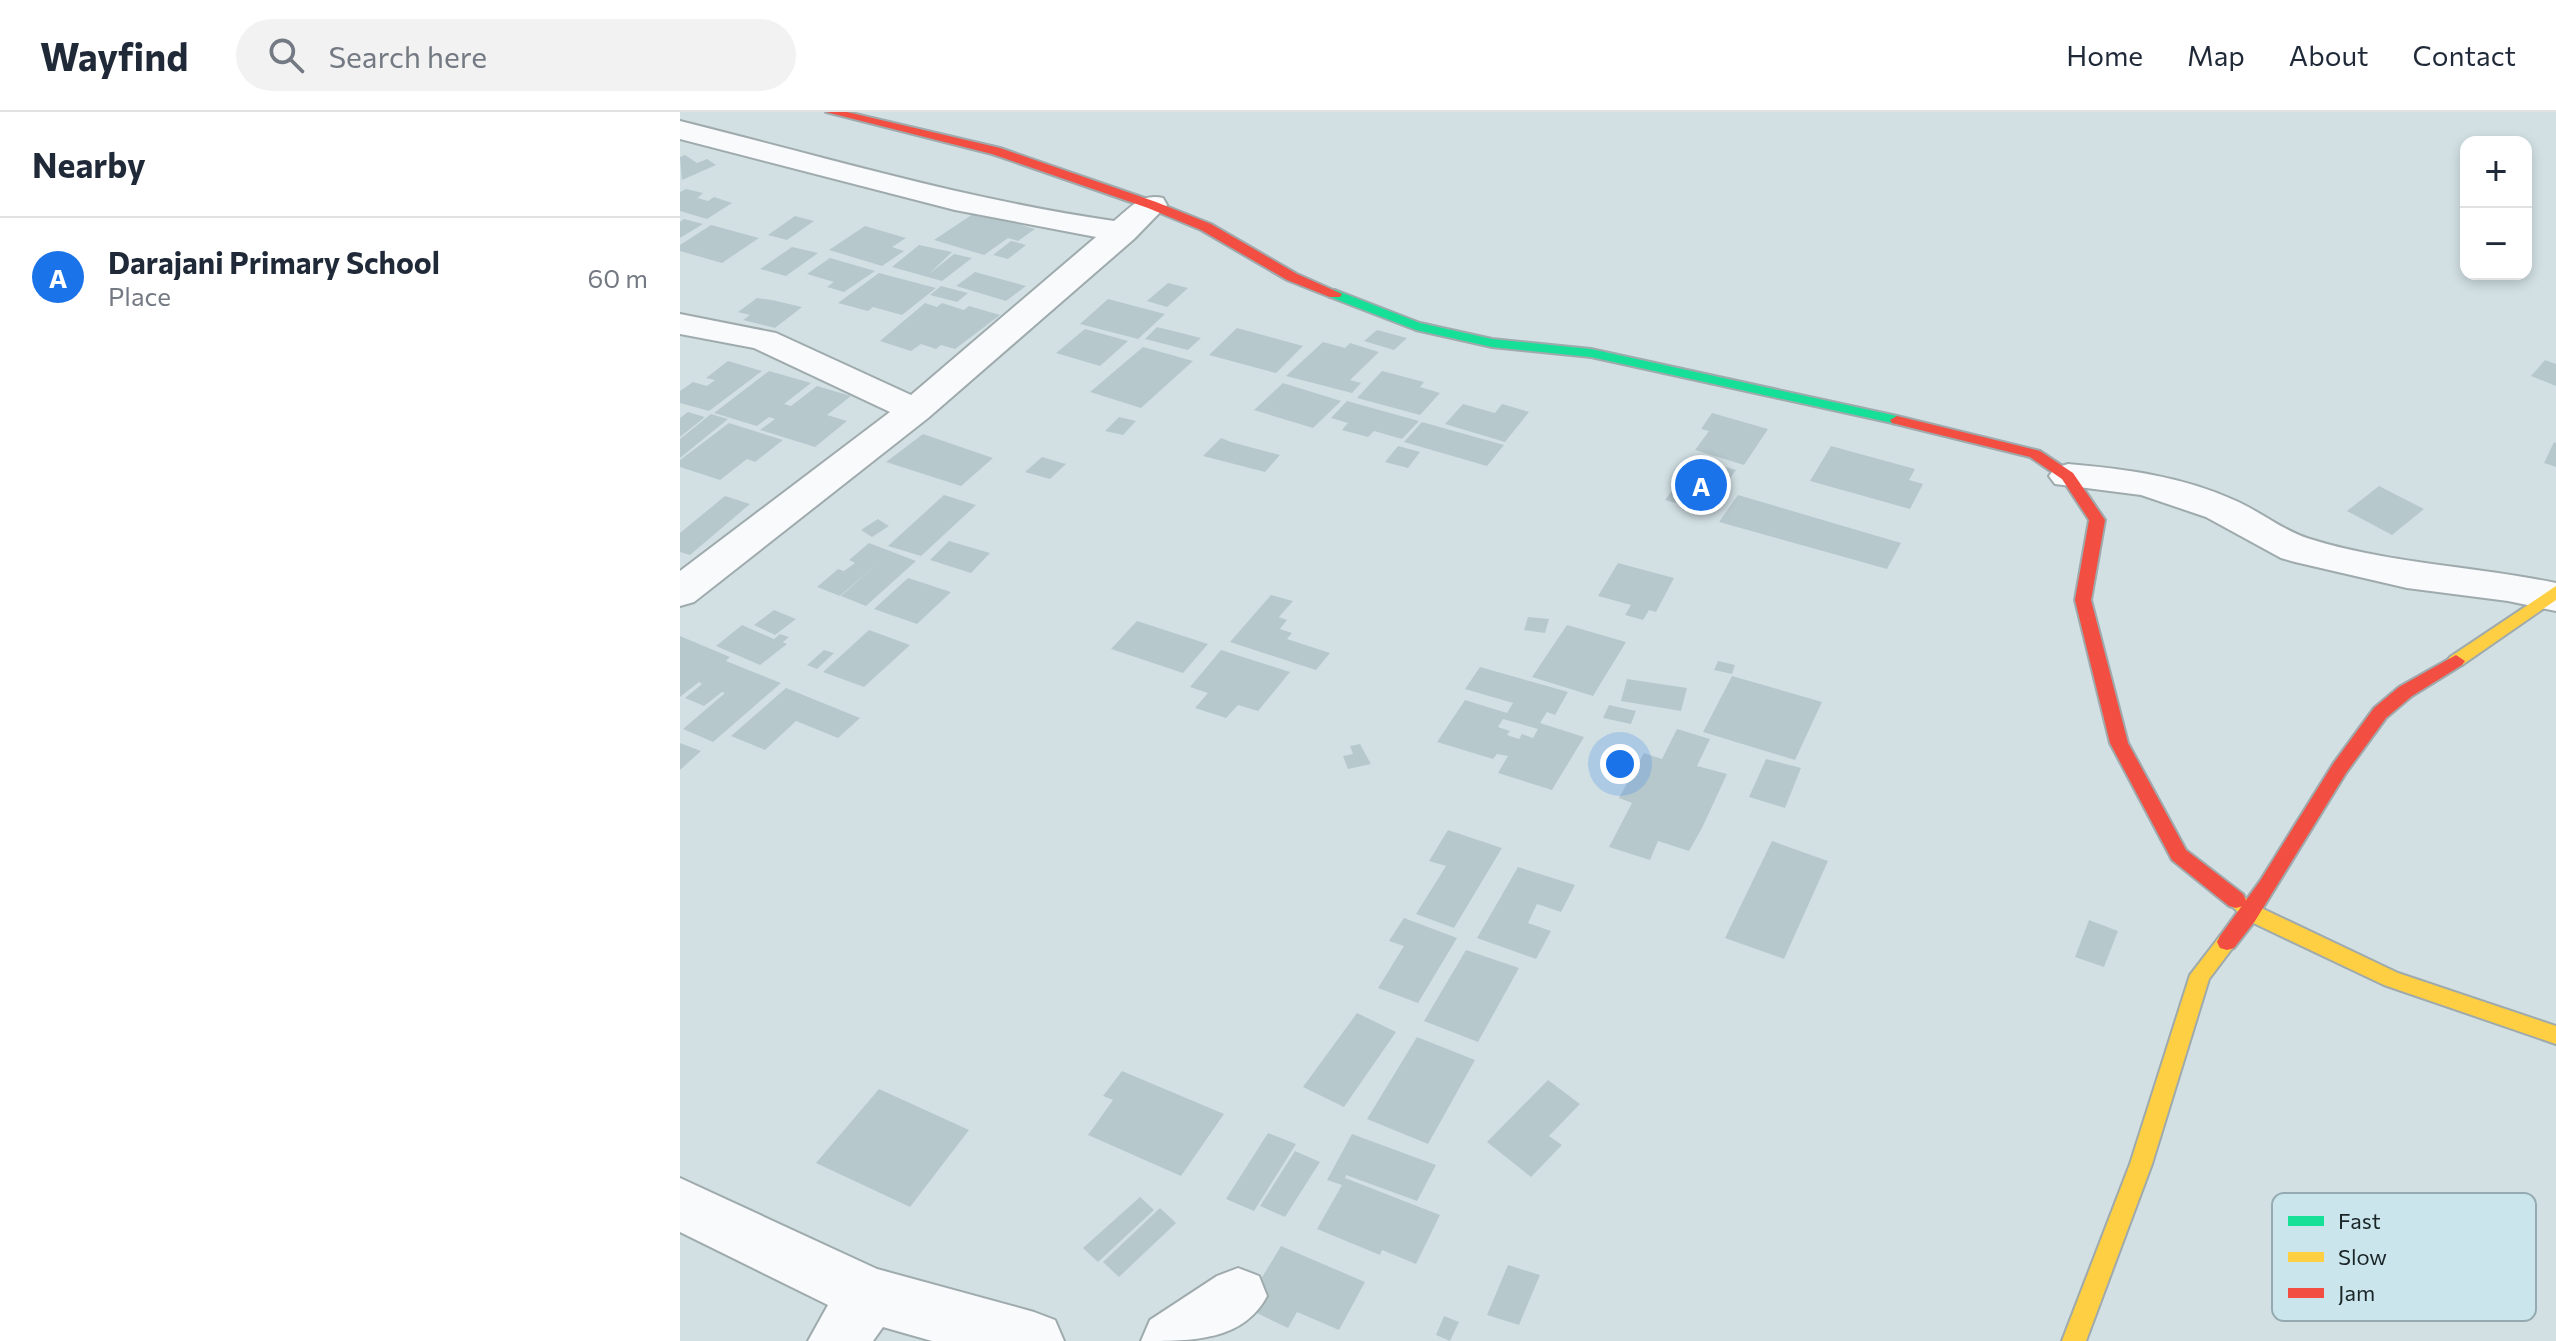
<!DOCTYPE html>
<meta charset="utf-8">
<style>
body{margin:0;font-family:Commissioner,sans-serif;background:#f2f2f3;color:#1f2937}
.controls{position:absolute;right:24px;top:24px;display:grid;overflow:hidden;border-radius:16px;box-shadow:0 4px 12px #0003}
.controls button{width:72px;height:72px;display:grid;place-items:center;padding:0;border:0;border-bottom:2px solid #e0e1e3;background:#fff;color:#1f2937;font:40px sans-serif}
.you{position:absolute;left:940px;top:652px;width:28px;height:28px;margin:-20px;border:6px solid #fff;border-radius:50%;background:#1a73e8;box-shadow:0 0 0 12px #1a73e833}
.badge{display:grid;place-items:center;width:52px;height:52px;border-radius:50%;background:#1a73e8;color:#fff;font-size:26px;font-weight:700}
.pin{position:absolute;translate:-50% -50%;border:4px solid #fff;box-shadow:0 2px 8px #0006}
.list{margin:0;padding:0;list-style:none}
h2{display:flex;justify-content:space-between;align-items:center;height:104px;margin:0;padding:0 32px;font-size:34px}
h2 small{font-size:26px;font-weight:400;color:#747a83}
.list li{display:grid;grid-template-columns:52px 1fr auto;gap:24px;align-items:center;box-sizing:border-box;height:120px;padding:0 32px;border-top:2px solid #e0e1e3}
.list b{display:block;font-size:30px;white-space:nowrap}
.list p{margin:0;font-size:26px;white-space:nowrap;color:#747a83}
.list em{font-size:26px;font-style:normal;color:#747a83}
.icon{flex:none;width:44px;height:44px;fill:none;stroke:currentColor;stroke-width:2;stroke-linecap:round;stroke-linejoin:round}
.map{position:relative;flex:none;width:1876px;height:1229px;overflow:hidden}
header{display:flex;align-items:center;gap:48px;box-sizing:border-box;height:112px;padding:0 40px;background:#fff;border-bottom:2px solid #e0e1e3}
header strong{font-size:38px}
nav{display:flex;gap:44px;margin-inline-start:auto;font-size:28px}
.search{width:560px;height:72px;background:#f2f2f3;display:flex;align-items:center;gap:20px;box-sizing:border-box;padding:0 28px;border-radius:44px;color:#747a83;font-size:30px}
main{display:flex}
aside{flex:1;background:#fff}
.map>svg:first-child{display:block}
.building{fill:#b7c8cd;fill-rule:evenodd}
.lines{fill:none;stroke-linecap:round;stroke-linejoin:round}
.street-casing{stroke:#9faaad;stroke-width:4}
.fast-casing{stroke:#9faaad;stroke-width:4}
.slow-casing{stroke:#9faaad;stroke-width:4}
.jam-casing{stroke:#9faaad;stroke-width:4}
.street{fill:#f8fafb;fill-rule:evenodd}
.fast{fill:#16e098;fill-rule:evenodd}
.slow{fill:#ffcf43;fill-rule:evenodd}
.jam{fill:#f24e42;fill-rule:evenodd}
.key{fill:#cae5ec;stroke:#96abb1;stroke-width:2}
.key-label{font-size:22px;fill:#1b2527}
</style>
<header>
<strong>Wayfind</strong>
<div class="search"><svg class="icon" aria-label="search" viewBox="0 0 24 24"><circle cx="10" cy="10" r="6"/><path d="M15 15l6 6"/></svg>Search here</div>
<nav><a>Home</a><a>Map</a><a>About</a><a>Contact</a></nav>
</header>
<main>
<aside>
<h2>Nearby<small></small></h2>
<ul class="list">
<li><span class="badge">A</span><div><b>Darajani Primary School</b><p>Place</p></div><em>60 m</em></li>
</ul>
</aside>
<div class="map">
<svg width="1876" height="1229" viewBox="0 0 1876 1229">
<rect width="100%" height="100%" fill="#d2e0e4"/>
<g class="building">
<polygon points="5,43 17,51 27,47 36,53 2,68 0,45"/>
<polygon points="6,77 23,81 14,89 18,86 28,89 34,85 52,91 27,107 0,99 0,80"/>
<polygon points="296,100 355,117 338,129 328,126 304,143 254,128"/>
<polygon points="115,104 134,109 107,128 88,123"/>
<polygon points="4,107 23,112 0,126 0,110"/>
<polygon points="31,113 79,126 42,151 0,139 0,133"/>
<polygon points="185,114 226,126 212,135 224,139 202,154 149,138"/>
<polygon points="331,129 346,133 328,147 313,143"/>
<polygon points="239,133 272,140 249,162 274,142 292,146 262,169 212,155"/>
<polygon points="112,135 138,141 106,164 80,157"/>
<polygon points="150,146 195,159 164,180 147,175 154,170 127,162"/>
<polygon points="295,160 346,174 326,189 276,174"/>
<polygon points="199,161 256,176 222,203 193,195 188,199 158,191"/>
<polygon points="488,171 508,176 487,195 467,189"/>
<polygon points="261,174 288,181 277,190 250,183"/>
<polygon points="77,186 92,188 122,195 95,216 63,208 70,203 58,200"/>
<polygon points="428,187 485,202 458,227 400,212"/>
<polygon points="245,191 257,195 262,191 284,198 289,194 320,203 275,237 261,233 256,237 241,232 231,239 200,229"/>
<polygon points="477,215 521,226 508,238 465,227"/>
<polygon points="557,216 623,234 596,261 529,243"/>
<polygon points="405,217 448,229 420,254 376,241"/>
<polygon points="697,218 727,226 714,238 684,229"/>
<polygon points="643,230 665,236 670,231 699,240 670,268 681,271 672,281 606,264"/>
<polygon points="463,235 513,249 461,296 410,280"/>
<polygon points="1865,248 1876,252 1876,274 1851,264"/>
<polygon points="48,249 82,259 29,299 0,291 0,279 13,270 27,274 35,268 26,266"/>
<polygon points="89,259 131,271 104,292 111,294 137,274 171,284 147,303 167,309 135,335 80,318 95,307 89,305 77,314 34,301"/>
<polygon points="702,259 744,270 740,275 760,281 740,303 677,286"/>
<polygon points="603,271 661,289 633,316 574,298"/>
<polygon points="667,289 739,309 722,327 694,319 688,325 662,318 668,311 651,306"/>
<polygon points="783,292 815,301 822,292 849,300 825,330 765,312"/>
<polygon points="8,300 25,305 0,325 0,306"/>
<polygon points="1032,301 1088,317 1064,353 1015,338 1029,319 1021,317"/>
<polygon points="31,302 48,307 0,346 0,327"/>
<polygon points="439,305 456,309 443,323 425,319"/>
<polygon points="742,310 824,333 807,354 724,330"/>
<polygon points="49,311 103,328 75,350 67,347 40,368 0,355 0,348"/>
<polygon points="243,322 313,346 281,374 206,350"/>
<polygon points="541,326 551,330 600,343 585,360 523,344"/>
<polygon points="1874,330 1876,331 1876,355 1864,351"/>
<polygon points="718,334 740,340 728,356 705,350"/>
<polygon points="1151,334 1235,357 1229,368 1243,372 1230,397 1130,369"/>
<polygon points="362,345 386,352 370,367 345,360"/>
<polygon points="1016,346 1056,358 1026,400 985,388"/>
<polygon points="1699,374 1744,397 1712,423 1667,399"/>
<polygon points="264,383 296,393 241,444 208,434"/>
<polygon points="1058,383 1221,431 1207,457 1039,410"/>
<polygon points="45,384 70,392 10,443 0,440 0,421"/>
<polygon points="198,407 209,414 192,425 181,418"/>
<polygon points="269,429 310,441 291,461 250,448"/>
<polygon points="189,431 236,449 186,494 161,484 201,448 160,484 137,475 158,457 164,459 175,451 169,448"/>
<polygon points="938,451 994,466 976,500 969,498 963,508 945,503 951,493 918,484"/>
<polygon points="228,466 271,480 237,512 194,497"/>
<polygon points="591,483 613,489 599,505 607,508 600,517 612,521 607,527 650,541 636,558 550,530"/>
<polygon points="94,498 116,507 95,523 74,513"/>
<polygon points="848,505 869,507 865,521 844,518"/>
<polygon points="457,509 528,532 503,561 431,537"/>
<polygon points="62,513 94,527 100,522 109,525 103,530 107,532 80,553 36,534"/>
<polygon points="887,513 946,530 913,584 852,565"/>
<polygon points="189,518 230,533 184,575 143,560"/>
<polygon points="0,524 50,545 46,549 101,571 33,630 3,617 45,581 42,580 24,594 5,586 22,572 19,570 0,585"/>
<polygon points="144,538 154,541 137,557 127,553"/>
<polygon points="541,538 610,560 578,599 558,593 546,606 515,596 528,581 510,575"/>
<polygon points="1038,549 1055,553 1052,562 1034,558"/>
<path d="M 800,555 L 888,580 L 875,603 L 867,600 L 860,611 L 904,625 L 872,678 L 818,661 L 828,644 L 817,642 L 813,647 L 757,630 L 785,588 L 827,601 L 833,591 L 785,577 ZM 823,607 L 858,617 L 853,626 L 842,622 L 839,627 L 827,623 L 830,619 L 818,615 Z"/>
<polygon points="1052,564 1142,590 1115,648 1023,620"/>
<polygon points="947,567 1007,576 1001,599 941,589"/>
<polygon points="106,576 180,606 158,626 116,609 85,638 51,624"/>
<polygon points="929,593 956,599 951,612 923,606"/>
<polygon points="997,617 1030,627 1017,654 1047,662 1022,716 1009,739 978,729 970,748 929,735 952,691 939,686 964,641 982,647"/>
<polygon points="0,631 21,639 0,658"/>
<polygon points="680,632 691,652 668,657 663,644 673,642 670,634"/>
<polygon points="1086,647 1121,656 1105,696 1069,685"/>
<polygon points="768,718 822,736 774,816 736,802 766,754 749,749"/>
<polygon points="1092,729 1148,749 1104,847 1045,826"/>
<polygon points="838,755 895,773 881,800 857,792 848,811 871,819 856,847 797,826"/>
<polygon points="724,806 777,826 738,891 698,876 724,834 709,829"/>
<polygon points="1409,808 1438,819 1424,855 1395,845"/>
<polygon points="786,838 839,856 798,930 744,909"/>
<polygon points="677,901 716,920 664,995 623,975"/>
<polygon points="737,925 795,948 748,1032 687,1007"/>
<polygon points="442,959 544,1002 501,1064 408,1023 433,988 423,984"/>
<polygon points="868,968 900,992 869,1024 882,1033 851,1065 807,1030"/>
<polygon points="199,977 289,1018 230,1095 136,1051"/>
<polygon points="588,1021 616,1032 574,1099 546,1087"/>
<polygon points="672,1022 756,1053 737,1089 666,1063 665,1066 760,1103 736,1152 702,1138 700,1143 637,1117 662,1073 647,1068"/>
<polygon points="615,1039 640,1050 605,1105 580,1094"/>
<polygon points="460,1085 474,1098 418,1150 403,1136"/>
<polygon points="480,1096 496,1111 439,1165 423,1150"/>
<polygon points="601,1134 685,1170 659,1218 617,1200 608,1216 564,1195"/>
<polygon points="828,1153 860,1163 839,1213 807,1203"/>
<polygon points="764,1204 779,1210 770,1229 756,1223"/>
</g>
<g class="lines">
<g class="street-casing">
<g id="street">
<path d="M 0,9 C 145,45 287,88 434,109 C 450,96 461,81 483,86 L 487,93 L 454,127 L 248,306 L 14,490 L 0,494 L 0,459 L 210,300 L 74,236 L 0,222 L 0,202 L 96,221 L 231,283 L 416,125 L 275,98 L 0,27 Z"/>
<path d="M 1388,352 C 1445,357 1501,364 1554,388 C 1580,399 1603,419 1630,427 C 1710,452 1794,454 1876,471 L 1876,499 L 1828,489 L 1727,476 L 1615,450 L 1601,446 L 1526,405 L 1461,383 L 1375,372 L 1369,364 L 1375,356 Z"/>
<polygon points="0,1066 197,1157 354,1200 375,1208 384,1229 252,1229 203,1215 193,1229 128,1229 148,1193 0,1120"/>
<path d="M 558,1156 L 579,1164 L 587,1184 C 563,1229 513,1229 461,1229 L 470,1208 L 537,1164 Z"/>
</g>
</g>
<g class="fast-casing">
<polygon id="fast" points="655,178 740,211 812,227 911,237 1217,304 1224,308 1217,312 911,245 812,235 736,218 650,185 650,179"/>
</g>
<g class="slow-casing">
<g id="slow">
<polygon points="1876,474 1876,488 1782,553 1770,553 1767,549 1770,545"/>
<polygon points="1556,780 1579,795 1718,861 1876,914 1876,932 1704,873 1565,807 1546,788 1549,782"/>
<polygon points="1547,822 1554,824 1557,830 1529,867 1472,1052 1406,1229 1382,1229 1450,1052 1510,863 1540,824"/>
</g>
</g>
<g class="jam-casing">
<g id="jam">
<polygon points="146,0 167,0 320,36 476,90 531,112 617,162 662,182 660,185 650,185 607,168 521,118 468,96 312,42"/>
<polygon points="1217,304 1360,339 1393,361 1425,408 1411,488 1448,631 1506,738 1563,782 1566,788 1563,794 1556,796 1549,794 1492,748 1430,631 1395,488 1409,408 1382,367 1350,345 1212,311 1210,308"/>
<polygon points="1776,543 1785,549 1782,553 1732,584 1706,606 1666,661 1575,809 1554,836 1547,838 1540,836 1537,830 1540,824 1580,769 1653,652 1694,596 1719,575"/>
</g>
</g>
<use href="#street" class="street"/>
<use href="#fast" class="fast"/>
<use href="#slow" class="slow"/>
<use href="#jam" class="jam"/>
</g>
<rect x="1592" y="1081" width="264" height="128" rx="12" class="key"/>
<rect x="1608" y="1104" width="36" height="10" fill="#16e098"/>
<rect x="1608" y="1140" width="36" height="10" fill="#ffcf43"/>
<rect x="1608" y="1176" width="36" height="10" fill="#f24e42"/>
<g class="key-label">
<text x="1658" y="1117">Fast</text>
<text x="1658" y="1153">Slow</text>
<text x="1658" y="1189">Jam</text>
</g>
</svg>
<div class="controls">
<button>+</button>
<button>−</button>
</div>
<div class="you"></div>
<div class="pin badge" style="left:1021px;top:373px">A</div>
</div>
</main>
